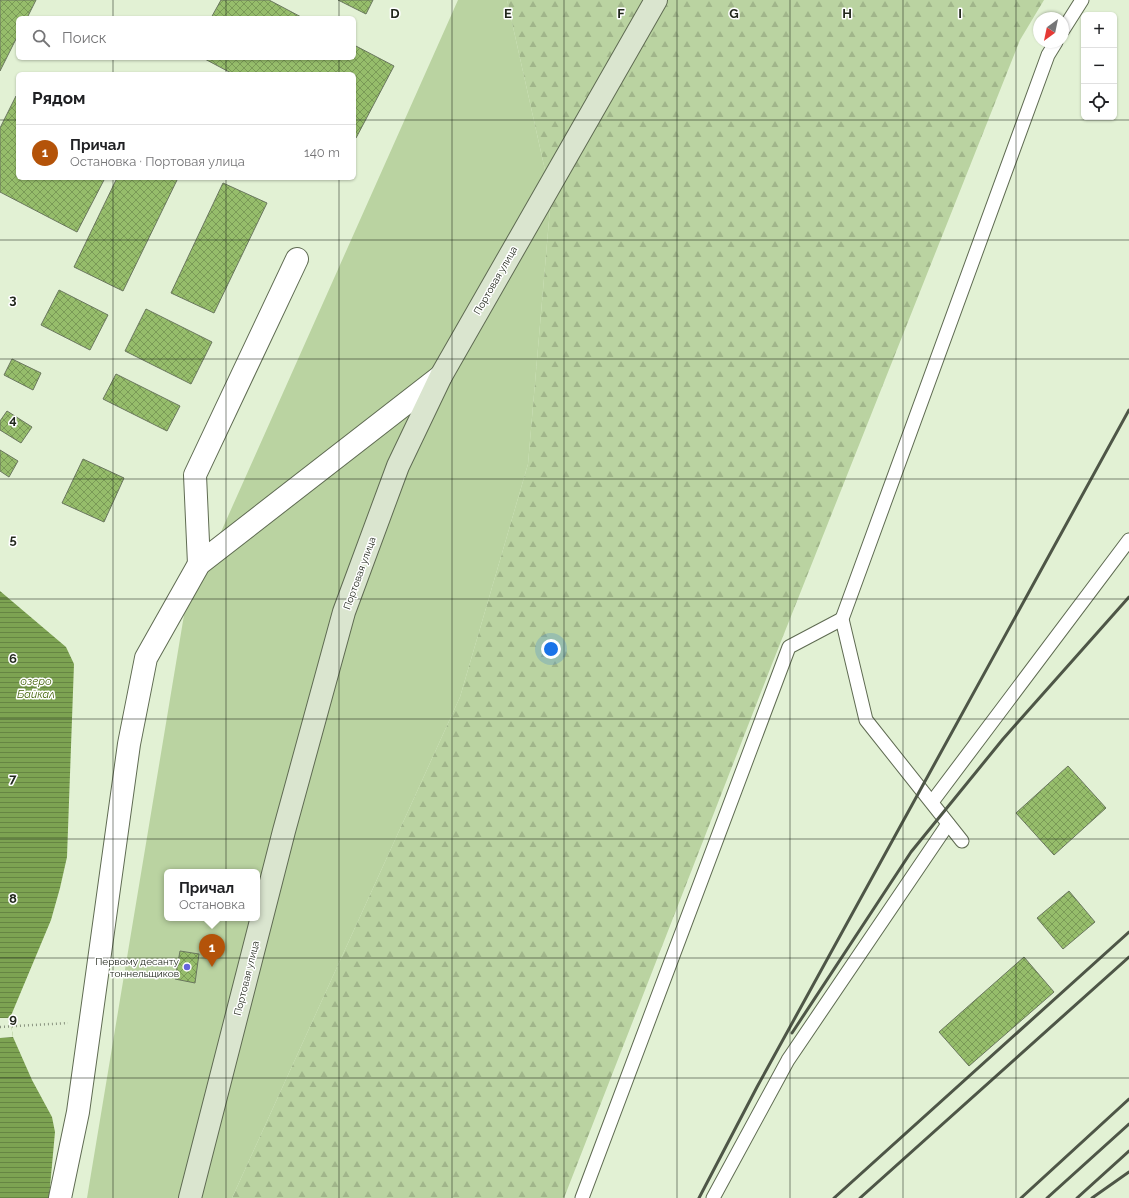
<!DOCTYPE html>
<html lang="ru">
<meta charset="utf-8">
<style>
body{margin:0;font-family:Raleway,sans-serif;background:#f6f6f6;color:#202124}
.controls{position:absolute;right:12px;top:12px;display:grid;overflow:hidden;border-radius:6px;box-shadow:0 1px 3px #0004}
.controls button{width:36px;height:36px;display:grid;place-items:center;padding:0;border:0;border-bottom:1px solid #e0e0e0;background:#fff;color:#202124;font:20px sans-serif}
.compass{position:absolute;left:1033px;top:12px;width:36px;height:36px;border-radius:50%;background:#fff;box-shadow:0 1px 3px #0004;rotate:213deg}
.you{position:absolute;left:551px;top:649px;width:14px;height:14px;margin:-10px;border:3px solid #fff;border-radius:50%;background:#1a73e8;box-shadow:0 0 0 6px #1a73e833}
.badge{display:grid;place-items:center;width:26px;height:26px;border-radius:50%;background:#b45309;color:#fff;font-size:13px;font-weight:700}
.pin{position:absolute;translate:-50% -33px;filter:drop-shadow(0 1px 2px #0008)}
.pin::after{content:'';position:absolute;top:21px;width:14px;height:12px;background:inherit;clip-path:polygon(0 0,100% 0,50% 100%)}
.popup{position:absolute;left:164px;top:869px;width:96px;height:52px;box-sizing:border-box;display:grid;place-content:center;border-radius:6px;background:#fff;filter:drop-shadow(0 1px 3px #0005);font-size:13px;white-space:nowrap;color:#757577}
.popup b{font-size:15px;color:#202124}
.popup::after{content:'';position:absolute;left:50%;top:100%;margin-left:-8px;border:8px solid transparent;border-top-color:#fff}
.list{margin:0;padding:0;list-style:none}
h2{display:flex;justify-content:space-between;align-items:center;height:52px;margin:0;padding:0 16px;font-size:17px}
h2 small{font-size:13px;font-weight:400;color:#757577}
.list li{display:grid;grid-template-columns:26px 1fr auto;gap:12px;align-items:center;box-sizing:border-box;height:56px;padding:0 16px;border-top:1px solid #e0e0e0}
.list b{display:block;font-size:15px;white-space:nowrap}
.list p{margin:0;font-size:13px;white-space:nowrap;color:#757577}
.list em{font-size:13px;font-style:normal;color:#757577}
.icon{flex:none;width:22px;height:22px;fill:none;stroke:currentColor;stroke-width:2;stroke-linecap:round;stroke-linejoin:round}
.map{position:relative;flex:none;width:1129px;height:1198px;overflow:hidden}
.search{position:absolute;background:#fff;box-shadow:0 1px 3px #0004;left:16px;top:16px;width:340px;height:44px;display:flex;align-items:center;gap:10px;box-sizing:border-box;padding:0 14px;border-radius:6px;color:#757577;font-size:15px}
.panel{position:absolute;background:#fff;box-shadow:0 1px 3px #0004;left:16px;top:72px;width:340px;height:108px;border-radius:6px}
.map>svg:first-child{display:block}
.grass{fill:#bad3a1;fill-rule:evenodd}
.forest{fill:url(#forest-firs)}
.water{fill:url(#water-rules)}
.pier{fill:#e2f1d4}
.building{fill:url(#building-cross-hatch);stroke:#6a775e}
.lines{fill:none;stroke-linecap:round;stroke-linejoin:round}
.service-casing{stroke:#5f6b52;stroke-width:15}
.minor-casing{stroke:#5f6b52;stroke-width:24}
.secondary-casing{stroke:#5f6b52;stroke-width:24}
.path{stroke:#89937f;stroke-width:2.5;stroke-dasharray:1 3;stroke-linecap:butt}
.service{stroke:#fff;stroke-width:13}
.minor{stroke:#fff;stroke-width:22}
.secondary{stroke:#dae5cf;stroke-width:22}
.rail{stroke:#4e5647;stroke-width:3}
.grid{fill:none;stroke:#22281d;stroke-width:1;stroke-opacity:0.55}
.poi-dot{fill:#6563dc;stroke:#fff;stroke-width:1.5}
.labels{text-anchor:middle;stroke-width:3;stroke-linejoin:round;paint-order:stroke}
.street-label{font-size:10px;fill:#22281d;stroke:#fff}
.poi-label{font-size:10px;fill:#22281d;stroke:#fff;text-anchor:end}
.water-label{font-size:11px;font-style:italic;fill:#406206;stroke:#fff}
.grid-label{font-size:13px;text-anchor:middle;font-weight:bold;fill:#22281d;stroke:#fff;stroke-width:3;stroke-linejoin:round;paint-order:stroke}
</style>
<div class="map">
<svg width="1129" height="1198" viewBox="0 0 1129 1198">
<defs>
<pattern id="forest-firs" width="22" height="20" patternUnits="userSpaceOnUse"><rect width="22" height="20" fill="#bad3a1"/><path d="M5 1l3.5 6h-7zM16 11l3.5 6h-7z" fill="#a0b58a"/></pattern>
<pattern id="water-rules" width="6" height="5" patternUnits="userSpaceOnUse"><rect width="6" height="5" fill="#7da352"/><path d="M0 2.5h6" fill="none" stroke="#668543"/></pattern>
<pattern id="building-cross-hatch" width="8" height="8" patternUnits="userSpaceOnUse"><rect width="8" height="8" fill="#96bd6b"/><path d="M0 0l8 8M0 8l8-8" fill="none" stroke="#7a9a57"/></pattern>
</defs>
<rect width="100%" height="100%" fill="#e2f1d4"/>
<path class="grass" d="M 458,0 L 507,0 L 551,197 L 528,464 L 460,697 L 232,1198 L 87,1198 L 184,615 ZM 167,872 L 257,872 L 257,918 L 167,918 Z"/>
<polygon class="forest" points="507,0 1044,0 1020,40 772,664 564,1198 232,1198 460,697 528,464 551,197"/>
<polygon class="water" points="0,591 66,647 74,664 67,857 60,888 51,920 10,1018 13,1037 32,1080 52,1117 55,1132 49,1198 0,1198"/>
<polygon class="pier" points="0,1018 10,1018 13,1037 0,1038"/>
<g class="building">
<polygon points="0,0 36,0 27,18 18,18 18,35 0,71"/>
<polygon points="221,0 269,0 303,18 211,18"/>
<polygon points="338,0 373,0 366,14"/>
<polygon points="354,45 394,66 356,138 354,137 354,74 233,74 203,58 354,58"/>
<polygon points="16,96 18,97 18,178 105,178 77,232 0,192 0,128"/>
<polygon points="117,178 178,178 123,291 74,267"/>
<polygon points="223,183 267,203 214,313 171,293"/>
<polygon points="59,290 108,315 90,350 41,325"/>
<polygon points="146,309 212,342 191,384 125,351"/>
<polygon points="12,359 41,373 33,390 4,375"/>
<polygon points="116,374 180,406 167,431 103,399"/>
<polygon points="7,411 32,427 21,443 0,430 0,421"/>
<polygon points="0,450 18,461 9,477 0,471"/>
<polygon points="83,459 124,478 104,522 62,503"/>
<polygon points="1068,766 1106,808 1054,855 1016,813"/>
<polygon points="1069,891 1095,922 1063,949 1037,918"/>
<polygon points="180,951 199,954 195,983 175,979"/>
<polygon points="1024,957 1054,992 969,1066 939,1032"/>
</g>
<g class="lines">
<g class="service-casing">
<g id="service">
<polyline points="1063,30 1082,0"/>
<polyline points="932,802 1129,540"/>
<polyline points="962,841 866,720 842,619 1048,55 1056,42"/>
<polyline points="582,1198 789,647 842,619"/>
<polyline points="713,1198 788,1060 948,824"/>
</g>
</g>
<g class="minor-casing">
<g id="minor">
<polyline points="199,564 195,475 297,259"/>
<polyline points="60,1198 78,1112 129,744 146,658 199,564 441,376"/>
</g>
</g>
<g class="secondary-casing">
<polyline id="secondary" points="190,1198 284,831 344,612 398,466 441,376 656,0"/>
</g>
<polyline class="path" points="0,1027 68,1023"/>
<use href="#service" class="service"/>
<use href="#minor" class="minor"/>
<use href="#secondary" class="secondary"/>
<g class="rail">
<polyline points="792,1033 911,852 1003,739 1129,597"/>
<polyline points="699,1198 757,1087 1129,410"/>
<polyline points="834,1198 1129,932"/>
<polyline points="860,1198 1129,957"/>
<polyline points="1021,1198 1129,1099"/>
<polyline points="1047,1198 1129,1124"/>
<polyline points="1077,1198 1129,1151"/>
<polyline points="1092,1198 1129,1172"/>
</g>
</g>
<path class="grid" d="M 113,0 L 113,18M 226,0 L 226,18M 339,0 L 339,18M 452,0 L 452,1198M 564,0 L 564,1198M 677,0 L 677,1198M 790,0 L 790,1198M 903,0 L 903,1198M 1016,0 L 1016,1198M 113,58 L 113,74M 226,58 L 226,74M 339,58 L 339,74M 0,120 L 18,120M 354,120 L 1129,120M 113,178 L 113,1198M 226,178 L 226,1198M 339,178 L 339,1198M 0,240 L 1129,240M 0,359 L 1129,359M 0,479 L 1129,479M 0,599 L 1129,599M 0,719 L 1129,719M 0,839 L 1129,839M 0,958 L 1129,958M 0,1078 L 1129,1078"/>
<circle class="poi-dot" cx="187" cy="967" r="4"/>
<g class="labels">
<g class="street-label">
<text transform="translate(495 280) rotate(-60)" y="4">Портовая улица</text>
<text transform="translate(359 573) rotate(-70)" y="4">Портовая улица</text>
<text transform="translate(246 978) rotate(-76)" y="4">Портовая улица</text>
</g>
<g class="poi-label">
<text x="179" y="965">Первому десанту<tspan x="179" dy="12">тоннельщиков</tspan></text>
</g>
<g class="water-label">
<text x="36" y="685">озеро<tspan x="36" dy="13">Байкал</tspan></text>
</g>
</g>
<g class="grid-label">
<text x="395" y="18">D</text>
<text x="508" y="18">E</text>
<text x="621" y="18">F</text>
<text x="734" y="18">G</text>
<text x="847" y="18">H</text>
<text x="960" y="18">I</text>
<text x="13" y="304">3</text>
<text x="13" y="424">4</text>
<text x="13" y="544">5</text>
<text x="13" y="663">6</text>
<text x="13" y="783">7</text>
<text x="13" y="903">8</text>
<text x="13" y="1023">9</text>
</g>
</svg>
<div class="controls">
<button>+</button>
<button>−</button>
<button><svg class="icon" aria-label="locate" viewBox="0 0 24 24"><circle cx="12" cy="12" r="6"/><path d="M12 2v4M12 18v4M2 12h4M18 12h4"/></svg></button>
</div>
<svg class="compass" viewBox="-18 -18 36 36"><path d="M0-13l5 13h-10z" fill="#e53935"/><path d="M0 13l5-13h-10z" fill="#757577"/></svg>
<div class="you"></div>
<div class="pin badge" style="left:212px;top:967px">1</div>
<div class="popup"><b>Причал</b>Остановка</div>
<div class="search"><svg class="icon" aria-label="search" viewBox="0 0 24 24"><circle cx="10" cy="10" r="6"/><path d="M15 15l6 6"/></svg>Поиск</div>
<section class="panel">
<h2>Рядом<small></small></h2>
<ul class="list">
<li><span class="badge">1</span><div><b>Причал</b><p>Остановка · Портовая улица</p></div><em>140 m</em></li>
</ul>
</section>
</div>
